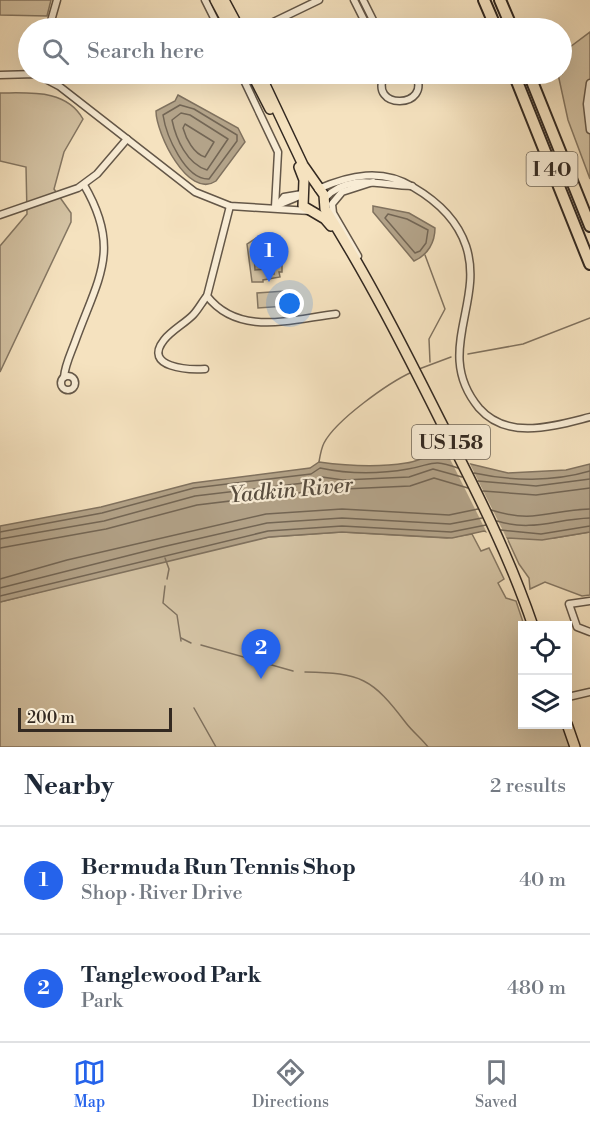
<!DOCTYPE html>
<meta charset="utf-8">
<style>
body{margin:0;font-family:"Libre Bodoni",serif;background:#f2f2f3;color:#1f2937}
.controls{position:absolute;right:18px;bottom:18px;display:grid;overflow:hidden;border-radius:0px;box-shadow:0 6px 24px #0002}
.controls button{width:54px;height:54px;display:grid;place-items:center;padding:0;border:0;border-bottom:2px solid #e0e1e3;background:#fff;color:#1f2937;font:30px sans-serif}
.scale{position:absolute;left:18px;bottom:15px;width:154px;box-sizing:border-box;padding-left:6px;border:3px solid #332921;border-top:0;font-size:16px;line-height:21px;white-space:nowrap;color:#332921;-webkit-text-stroke:4px #f8ecd5;paint-order:stroke}
.you{position:absolute;left:290px;top:304px;width:21px;height:21px;margin:-15px;border:4px solid #fff;border-radius:50%;background:#1a73e8;box-shadow:0 0 0 9px #1a73e833}
.badge{display:grid;place-items:center;width:39px;height:39px;border-radius:50%;background:#2563eb;color:#fff;font-size:20px;font-weight:700}
.pin{position:absolute;translate:-50% -50px;filter:drop-shadow(0 2px 3px #0008)}
.pin::after{content:'';position:absolute;top:32px;width:21px;height:18px;background:inherit;clip-path:polygon(0 0,100% 0,50% 100%)}
.list{margin:0;padding:0;list-style:none}
h2{display:flex;justify-content:space-between;align-items:center;height:78px;margin:0;padding:0 24px;font-size:26px}
h2 small{font-size:20px;font-weight:400;color:#747a83}
.list li{display:grid;grid-template-columns:39px 1fr auto;gap:18px;align-items:center;box-sizing:border-box;height:108px;padding:0 24px;border-top:2px solid #e0e1e3}
.list b{display:block;font-size:22px;white-space:nowrap}
.list p{margin:0;font-size:20px;white-space:nowrap;color:#747a83}
.list em{font-size:20px;font-style:normal;color:#747a83}
.icon{flex:none;width:33px;height:33px;fill:none;stroke:currentColor;stroke-width:2;stroke-linecap:round;stroke-linejoin:round}
.map{position:relative;flex:none;width:590px;height:747px;overflow:hidden}
.search{position:absolute;background:#fff;box-shadow:0 6px 24px #0002;left:18px;right:18px;top:18px;height:66px;display:flex;align-items:center;gap:15px;box-sizing:border-box;padding:0 21px;border-radius:33px;color:#747a83;font-size:22px}
.sheet{height:294px;background:#fff}
nav{display:flex;justify-content:space-around;align-items:center;box-sizing:border-box;height:84px;border-top:2px solid #e0e1e3;background:#fff;font-size:16px;color:#747a83}
nav a{display:grid;justify-items:center;gap:3px}
nav .on{color:#2563eb}
.map>svg:first-child{display:block}
.green{fill:#d4c3a4;stroke:#847662;stroke-width:1.5}
.water{fill:#b3a389;stroke:#80725f;stroke-width:1.5}
.pier{fill:#f5e2bf}
.lines{fill:none;stroke-linecap:round;stroke-linejoin:round}
.shore{stroke:#736655;stroke-width:1.5}
.stream{stroke:#80725f;stroke-width:1.5}
.minor-casing{stroke:#645748;stroke-width:9}
.primary-casing{stroke:#332921;stroke-width:12}
.motorway-casing{stroke:#332921;stroke-width:14}
.minor{stroke:#f8ecd5;stroke-width:6}
.primary{stroke:#f5e2bf;stroke-width:9}
.motorway{stroke:#f5e2bf;stroke-width:10}
.labels{text-anchor:middle;stroke-width:4.5;stroke-linejoin:round;paint-order:stroke}
.shield{fill:#f8ecd5;stroke:#6e6457;stroke-width:1.5}
.shield-label{font-size:20px;font-weight:bold;fill:#332921}
.water-label{font-size:22px;font-style:italic;fill:#594e40;stroke:#f8ecd5}
</style>
<div class="map">
<svg width="590" height="747" viewBox="0 0 590 747">
<rect width="100%" height="100%" fill="#f5e2bf"/>
<filter id="stains"><feTurbulence type="fractalNoise" baseFrequency=".00333" numOctaves="4"/><feColorMatrix values="0 0 0 0 .2 0 0 0 0 .09 0 0 0 0 .02 0 0 0 .5 -.17"/></filter>
<radialGradient id="worn" r=".72"><stop offset=".6" stop-color="#630" stop-opacity="0"/><stop offset="1" stop-color="#630" stop-opacity=".3"/></radialGradient>
<g class="green">
<polygon points="0,0 51,0 47,16 0,15"/>
<polygon points="590,32 590,179 568,120 558,74 562,74 562,53"/>
<path d="M 0,93 C 30,93 66,89 83,119 L 64,152 L 54,189 L 71,213 L 71,222 L 0,372 L 0,246 L 27,214 L 26,167 L 0,161 Z"/>
<polygon points="261,235 276,242 279,252 276,253 276,260 282,260 282,272 279,272 280,277 263,280 263,282 252,282 247,244"/>
<polygon points="285,291 286,306 258,308 257,293"/>
<polygon points="342,532 447,538 472,534 481,551 489,548 504,579 498,583 506,598 516,601 524,625 522,724 565,725 571,747 0,747 0,602 225,545 269,537"/>
<polygon points="590,532 590,595 582,596 545,582 530,589 529,578 519,564 507,538 554,538"/>
</g>
<g class="water">
<path d="M 178,95 L 238,128 L 245,142 L 216,181 C 188,200 156,133 156,111 L 175,101 Z"/>
<path d="M 373,206 L 409,213 L 435,228 C 435,242 428,255 414,261 L 373,212 Z"/>
<polygon points="258,253 263,254 264,261 273,261 274,274 268,274 267,269 255,270 254,255"/>
<path d="M 433,455 L 508,473 L 566,470 L 590,464 L 590,532 L 542,540 L 507,538 L 484,531 L 452,538 L 342,532 L 269,537 L 0,602 L 0,526 L 101,507 L 193,483 L 310,468 L 319,462 C 348,466 376,468 406,463 C 415,462 424,457 433,455 Z"/>
</g>
<polygon class="pier" points="448,455 469,462 508,541 488,535"/>
<g class="lines">
<g class="shore">
<path d="M 180,105 L 194,109 L 237,135 L 237,141 L 209,179 C 185,180 166,135 163,115 Z"/>
<path d="M 181,113 L 190,115 L 228,139 L 207,170 C 187,164 176,139 172,120 Z"/>
<path d="M 185,124 L 214,142 L 205,157 C 194,154 186,139 183,128 Z"/>
<polygon points="388,214 407,219 428,230 426,243 420,251 415,253 385,218"/>
<path d="M 474,473 C 511,481 553,482 590,471"/>
<polyline points="478,481 536,486 590,479"/>
<polyline points="483,491 536,495 590,488"/>
<path d="M 491,510 C 536,524 548,510 590,509"/>
<path d="M 497,521 C 533,532 555,519 590,518"/>
<polyline points="501,530 541,534 590,526"/>
<path d="M 0,532 L 102,513 L 194,488 L 311,474 L 320,468 C 348,474 380,474 408,469 C 433,465 431,458 458,468"/>
<polyline points="0,539 104,521 195,496 312,482 322,477 343,480 409,477 433,469 462,477"/>
<polyline points="0,548 106,529 197,505 313,491 324,487 344,489 410,486 434,478 468,488"/>
<polyline points="0,579 67,560 266,514 342,509 449,515 478,509"/>
<polyline points="0,588 162,547 267,523 342,518 450,524 482,518"/>
<polyline points="0,596 268,531 342,526 451,532 486,525"/>
</g>
<g class="stream">
<polyline points="425,255 445,309 429,339 430,362"/>
<polyline points="468,354 523,344 590,318"/>
<polyline points="419,369 451,357"/>
<path d="M 319,462 C 320,456 321,449 324,443 C 336,420 388,383 412,372"/>
<polyline points="165,558 169,569 167,579"/>
<polyline points="165,586 163,603 177,615 181,641"/>
<polyline points="181,638 191,643"/>
<polyline points="201,645 293,671"/>
<path d="M 305,672 C 361,673 372,678 406,723 C 413,732 421,738 428,747"/>
<polyline points="194,708 216,747"/>
</g>
<g class="minor-casing">
<g id="minor">
<polyline points="205,0 219,28"/>
<polyline points="354,0 368,28"/>
<polyline points="363,0 377,28"/>
<polyline points="49,28 57,0"/>
<polyline points="261,28 319,0"/>
<polyline points="241,74 278,152 275,207"/>
<path d="M 385,74 C 366,111 434,109 415,74"/>
<polyline points="0,75 36,74 59,86 195,192 230,206 310,211"/>
<polyline points="590,83 587,104 590,130"/>
<path d="M 318,189 C 350,175 382,168 413,187 C 437,201 457,219 466,246 C 485,303 433,353 479,408 C 508,441 554,426 590,417"/>
<path d="M 325,198 C 350,172 381,186 412,186"/>
<polyline points="278,205 302,195"/>
<path d="M 230,206 L 207,296 C 239,337 292,319 336,314"/>
<polyline points="276,207 284,197 302,194"/>
<polyline points="0,215 78,188 97,174 127,139"/>
<polyline points="358,256 333,213 332,204 342,192 373,182"/>
<path d="M 205,369 C 190,370 142,368 164,340 C 172,330 184,324 193,315 C 198,310 202,302 207,296"/>
<circle cx="68" cy="383" r="7"/>
<path d="M 64,377 C 65,365 71,353 75,342 C 98,278 122,250 84,185"/>
<polyline points="590,601 569,604 577,627 590,632"/>
<polyline points="568,697 590,692"/>
</g>
</g>
<g class="primary-casing">
<g id="primary">
<polyline points="215,0 230,28"/>
<polyline points="224,0 239,28"/>
<polyline points="252,74 270,109"/>
<path d="M 260,74 L 303,165 L 324,195 L 325,209 C 368,277 405,350 441,422 C 475,488 509,555 533,626"/>
<polyline points="299,167 304,180 303,206 325,219 331,226"/>
<polyline points="567,724 575,747"/>
</g>
</g>
<g class="motorway-casing">
<g id="motorway">
<polyline points="484,0 496,28"/>
<polyline points="500,0 512,28"/>
<polyline points="514,74 590,264"/>
<polyline points="529,74 590,226"/>
</g>
</g>
<use href="#minor" class="minor"/>
<use href="#primary" class="primary"/>
<use href="#motorway" class="motorway"/>
</g>
<g class="labels">
<g class="shield">
<rect x="526.5" y="152" width="51" height="34" rx="4.5"/>
<rect x="412" y="425" width="78" height="34" rx="4.5"/>
</g>
<g class="shield-label">
<text x="552" y="176">I 40</text>
<text x="451" y="449">US 158</text>
</g>
<g class="water-label">
<text transform="translate(291 489) rotate(-5)" y="8">Yadkin River</text>
</g>
</g>
<rect width="100%" height="100%" filter="url(#stains)"/>
<rect width="100%" height="100%" fill="url(#worn)"/>
</svg>
<div class="controls">
<button><svg class="icon" aria-label="locate" viewBox="0 0 24 24"><circle cx="12" cy="12" r="6"/><path d="M12 2v4M12 18v4M2 12h4M18 12h4"/></svg></button>
<button><svg class="icon" aria-label="layers" viewBox="0 0 24 24"><path d="M12 4l9 5-9 5-9-5zM3 14l9 5 9-5"/></svg></button>
</div>
<div class="scale">200 m</div>
<div class="you"></div>
<div class="pin badge" style="left:269px;top:282px">1</div>
<div class="pin badge" style="left:261px;top:679px">2</div>
<div class="search"><svg class="icon" aria-label="search" viewBox="0 0 24 24"><circle cx="10" cy="10" r="6"/><path d="M15 15l6 6"/></svg>Search here</div>
</div>
<section class="sheet">
<h2>Nearby<small>2 results</small></h2>
<ul class="list">
<li><span class="badge">1</span><div><b>Bermuda Run Tennis Shop</b><p>Shop · River Drive</p></div><em>40 m</em></li>
<li><span class="badge">2</span><div><b>Tanglewood Park</b><p>Park</p></div><em>480 m</em></li>
</ul>
</section>
<nav>
<a class="on"><svg class="icon" aria-label="map" viewBox="0 0 24 24"><path d="M3 6l6-2 6 2 6-2v14l-6 2-6-2-6 2zM9 4v14M15 6v14"/></svg>Map</a>
<a><svg class="icon" aria-label="directions" viewBox="0 0 24 24"><path d="M12 3l9 9-9 9-9-9zM9 14v-3h6M13 9l2 2-2 2"/></svg>Directions</a>
<a><svg class="icon" aria-label="saved" viewBox="0 0 24 24"><path d="M7 4h10v16l-5-4-5 4z"/></svg>Saved</a>
</nav>
